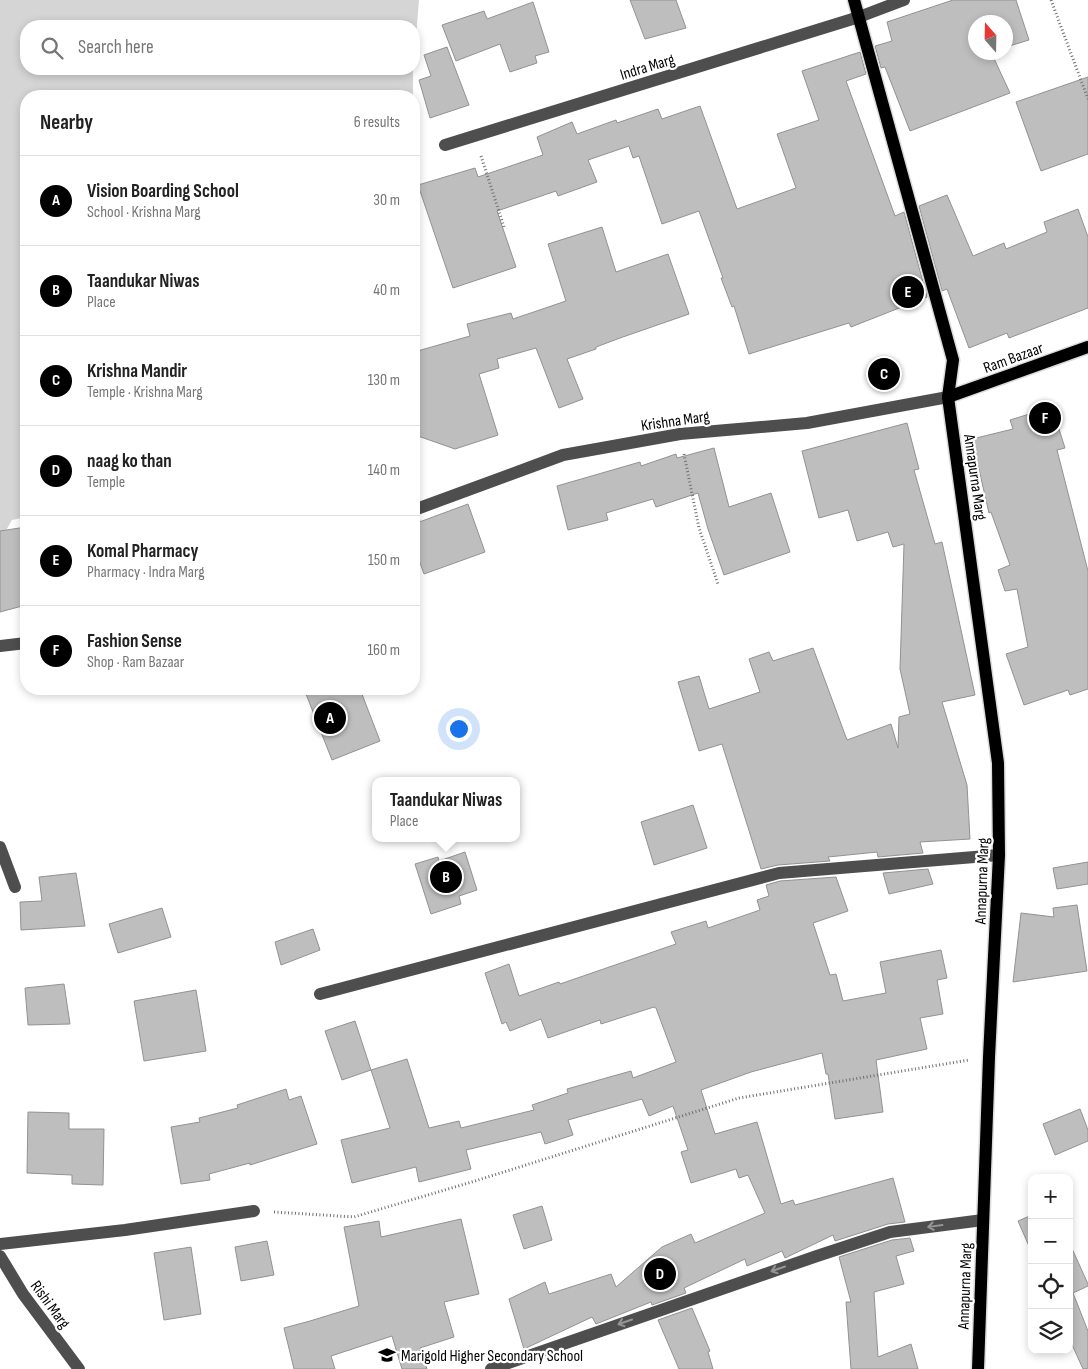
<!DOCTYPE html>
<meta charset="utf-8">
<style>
body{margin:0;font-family:"Sofia Sans Condensed",sans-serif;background:#f6f6f6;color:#222}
.controls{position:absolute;right:15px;bottom:15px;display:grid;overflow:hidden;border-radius:10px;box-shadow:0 2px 8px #0003}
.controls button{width:45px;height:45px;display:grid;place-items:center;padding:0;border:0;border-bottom:1px solid #e0e0e0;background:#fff;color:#222;font:25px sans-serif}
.compass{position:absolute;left:968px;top:15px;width:45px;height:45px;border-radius:50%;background:#fff;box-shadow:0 2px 8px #0003;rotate:340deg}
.you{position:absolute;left:458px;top:728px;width:18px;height:18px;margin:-12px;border:4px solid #fff;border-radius:50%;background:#1a73e8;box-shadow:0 0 0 8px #1a73e833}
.badge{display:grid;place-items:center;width:32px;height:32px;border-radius:50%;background:#000;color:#fff;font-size:16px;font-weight:700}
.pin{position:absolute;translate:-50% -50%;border:2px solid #fff;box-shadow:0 1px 5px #0006}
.popup{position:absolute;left:372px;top:777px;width:148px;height:65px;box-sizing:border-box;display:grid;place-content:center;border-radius:10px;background:#fff;filter:drop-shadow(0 1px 4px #0005);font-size:16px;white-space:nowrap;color:#767676}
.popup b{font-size:19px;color:#222}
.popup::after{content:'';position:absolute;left:50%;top:100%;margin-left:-10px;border:10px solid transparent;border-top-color:#fff}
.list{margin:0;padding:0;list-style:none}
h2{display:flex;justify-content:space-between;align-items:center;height:65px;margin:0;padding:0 20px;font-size:21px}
h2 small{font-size:16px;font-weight:400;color:#767676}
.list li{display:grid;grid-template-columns:32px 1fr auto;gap:15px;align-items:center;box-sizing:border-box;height:90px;padding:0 20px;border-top:1px solid #e0e0e0}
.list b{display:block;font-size:19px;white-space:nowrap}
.list p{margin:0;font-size:16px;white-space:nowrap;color:#767676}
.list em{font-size:16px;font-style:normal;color:#767676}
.icon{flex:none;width:28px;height:28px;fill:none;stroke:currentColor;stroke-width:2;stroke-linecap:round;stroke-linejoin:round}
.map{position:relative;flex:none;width:1088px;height:1369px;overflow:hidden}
.search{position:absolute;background:#fff;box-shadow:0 2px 8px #0003;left:20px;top:20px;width:400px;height:55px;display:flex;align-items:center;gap:12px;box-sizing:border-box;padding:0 18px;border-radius:20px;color:#767676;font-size:19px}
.panel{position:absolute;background:#fff;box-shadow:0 2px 8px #0003;left:20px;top:90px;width:400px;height:605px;border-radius:20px}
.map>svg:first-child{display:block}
.green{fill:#d5d5d5}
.building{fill:#bebebe;stroke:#929292}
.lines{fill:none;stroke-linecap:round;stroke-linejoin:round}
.major-casing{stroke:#dbdbdb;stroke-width:15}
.path{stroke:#707070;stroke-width:3;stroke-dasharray:1 2.5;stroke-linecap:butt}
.minor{stroke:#4e4e4e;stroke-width:12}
.major{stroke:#000;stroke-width:12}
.oneway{stroke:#959595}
.labels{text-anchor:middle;stroke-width:4.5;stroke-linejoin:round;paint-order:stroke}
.street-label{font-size:16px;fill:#000;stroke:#fff}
.poi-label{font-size:16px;fill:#000;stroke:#fff;text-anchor:start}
</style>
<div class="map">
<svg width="1088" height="1369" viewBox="0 0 1088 1369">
<rect width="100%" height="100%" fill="#fff"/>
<polygon class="green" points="0,0 419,0 414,63 414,26 26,26 26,69 413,69 413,96 26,96 26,517 12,520 0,541"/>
<g class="building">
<polygon points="630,0 676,0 686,28 645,39"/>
<polygon points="953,0 1016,0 1029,40 1006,47 1006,22 976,22 976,52 991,52 1010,93 910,131 885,67 881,68 875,46 892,41 887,22"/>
<polygon points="533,2 549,52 535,56 537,63 510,72 500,44 456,61 442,25 484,11 487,19"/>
<polygon points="447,47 469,105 430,118 419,80 431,76 424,55"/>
<polygon points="860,52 866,74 846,81 895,216 904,212 927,297 851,327 849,323 749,354 734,306 732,307 721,278 723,278 699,211 662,224 639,156 633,158 629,146 588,160 597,182 558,196 556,191 497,211 516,267 453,288 418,185 475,168 478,177 543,155 537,137 572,122 577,134 616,120 617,123 658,109 662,119 700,106 737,209 796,188 777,134 819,120 802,71"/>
<polygon points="1088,77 1088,154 1041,171 1016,102"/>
<polygon points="947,195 973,256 1004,243 1006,249 1047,232 1044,222 1078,209 1088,237 1088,308 1009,338 1007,333 969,348 947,289 942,291 919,206"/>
<polygon points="602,227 616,272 668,254 689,314 620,338 596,347 596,349 567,359 583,399 559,408 536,348 497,359 499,368 479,374 498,435 455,449 415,435 414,428 414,352 470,336 467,324 511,313 513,319 566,301 548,244"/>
<polygon points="1052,407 1065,448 1057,450 1088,571 1088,689 1070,695 1068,690 1024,705 1006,654 1028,647 1017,589 1005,591 998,570 1010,565 991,512 989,513 972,439 1013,429 1010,420"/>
<polygon points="907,423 919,469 914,470 935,544 942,542 975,695 942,702 967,785 970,839 920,842 923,853 878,857 877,852 828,857 830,861 778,865 761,869 722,744 699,751 678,682 699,676 709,709 760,692 749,659 769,652 773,661 813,648 847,740 891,724 898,748 899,717 910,714 900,669 904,544 893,547 888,532 857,541 848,510 819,518 802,451"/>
<polygon points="714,448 729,507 771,493 790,552 724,575 708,529 698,493 656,507 653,499 606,513 608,520 568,530 557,486 640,462 641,466 676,454 677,458"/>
<polygon points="468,504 485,552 424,574 414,546 414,524"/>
<polygon points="26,527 26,605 0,612 0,531"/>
<polygon points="304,689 360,689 380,741 332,760"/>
<polygon points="693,805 707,848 654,865 641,822"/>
<polygon points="465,852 477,890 459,896 461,904 431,914 415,864 438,857 439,861"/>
<polygon points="1088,862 1088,884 1057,889 1053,868"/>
<polygon points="928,869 933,884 889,894 883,873"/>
<polygon points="76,873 85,926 21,930 20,902 42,901 39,877"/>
<polygon points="836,877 848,911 813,923 830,975 836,974 843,1001 886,993 880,962 941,950 947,978 937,980 943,1014 920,1018 927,1049 876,1060 883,1112 835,1119 828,1074 826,1074 822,1053 751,1072 701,1090 715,1134 757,1122 781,1204 793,1200 795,1205 893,1178 905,1222 888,1224 835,1241 833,1235 785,1258 782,1251 747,1266 745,1259 684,1288 686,1293 652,1305 651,1302 596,1324 592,1317 524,1349 509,1299 545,1282 549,1294 611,1274 616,1287 662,1247 691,1234 695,1243 765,1213 748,1175 739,1178 736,1169 691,1183 681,1152 688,1150 673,1106 649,1116 642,1099 568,1120 573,1135 545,1144 541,1132 466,1150 471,1169 419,1182 416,1167 352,1183 341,1140 390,1128 371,1070 407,1059 429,1128 459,1121 461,1128 534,1110 532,1105 568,1093 567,1089 631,1071 633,1078 676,1062 656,1008 654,1007 601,1024 600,1020 548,1038 541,1019 510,1031 506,1022 502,1024 485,973 509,964 519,996 559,982 560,984 676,944 671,932 706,921 708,928 760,910 757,900 769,896 766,885 780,881"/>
<polygon points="1077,905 1087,971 1013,982 1021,913 1054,917 1053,908"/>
<polygon points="162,908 171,937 118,953 109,924"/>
<polygon points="313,929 320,950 281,965 275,942"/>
<polygon points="64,984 70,1024 28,1025 25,988"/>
<polygon points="196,990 206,1051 144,1061 134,1001"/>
<polygon points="355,1021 371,1070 342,1080 325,1031"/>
<polygon points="286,1089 289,1100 301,1096 317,1144 250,1165 250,1163 209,1174 210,1180 181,1184 171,1127 200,1122 199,1118 238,1108 237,1105"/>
<polygon points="1080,1109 1088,1130 1088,1141 1055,1155 1043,1124"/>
<polygon points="28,1112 69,1113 69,1129 104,1129 103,1185 72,1184 72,1175 27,1173"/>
<polygon points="542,1206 552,1240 524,1249 513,1215"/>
<polygon points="1032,1215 1032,1253 1018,1221"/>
<polygon points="461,1219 479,1294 444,1302 454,1337 420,1348 427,1369 402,1369 392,1336 331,1356 335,1369 294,1369 284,1328 310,1321 359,1306 344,1227 379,1221 381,1237"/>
<polygon points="910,1238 914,1251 896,1256 904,1284 874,1292 878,1357 911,1344 918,1369 851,1369 846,1302 851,1302 839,1257 892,1240"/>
<polygon points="267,1241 274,1275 241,1281 235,1247"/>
<polygon points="1069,1242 1088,1284 1088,1286 1073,1293 1088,1331 1088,1368 1085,1369 1083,1369 1069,1338"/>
<polygon points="191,1247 201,1314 164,1320 154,1253"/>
<polygon points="692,1308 710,1351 708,1352 713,1369 679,1369 658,1320"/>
</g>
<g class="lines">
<g class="major-casing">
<g id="major">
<polyline points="854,0 953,360 948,397 998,763 999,855 989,1057 978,1369"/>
<polyline points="948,397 1088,347"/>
</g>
</g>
<g class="path">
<polyline points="1051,0 1088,99"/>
<polyline points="481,156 504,227"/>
<polyline points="684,454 699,528 718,584"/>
<polyline points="274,1212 354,1217 475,1181 739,1098 969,1060"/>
</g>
<g class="minor">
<polyline points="445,145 859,17 904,0"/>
<polyline points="414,510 563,455 680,434 807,423 948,397"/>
<polyline points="0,646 26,643"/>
<polyline points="0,847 15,887"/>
<polyline points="320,994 779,873 999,855"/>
<polyline points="0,1244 125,1230 254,1211"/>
<polyline points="0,1256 23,1294 79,1369"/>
<polyline points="491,1369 817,1256 890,1232 983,1220"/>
</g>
<use href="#major" class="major"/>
</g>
<defs><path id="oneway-shaft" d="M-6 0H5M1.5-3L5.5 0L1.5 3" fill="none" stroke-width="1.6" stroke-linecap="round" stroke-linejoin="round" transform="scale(1.25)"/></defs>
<g class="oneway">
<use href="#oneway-shaft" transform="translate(935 1226) rotate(172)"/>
<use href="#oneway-shaft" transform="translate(778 1269) rotate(161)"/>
<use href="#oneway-shaft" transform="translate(625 1322) rotate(161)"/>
</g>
<defs>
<g id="school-bare" transform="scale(1.35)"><path d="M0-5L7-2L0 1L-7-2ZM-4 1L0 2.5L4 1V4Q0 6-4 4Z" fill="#000" stroke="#fff" stroke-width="2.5" paint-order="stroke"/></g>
</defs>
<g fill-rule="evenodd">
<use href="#school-bare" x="387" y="1355"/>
</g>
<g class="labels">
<g class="street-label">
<text transform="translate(647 66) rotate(-17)" y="6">Indra Marg</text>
<text transform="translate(1013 357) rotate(-20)" y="6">Ram Bazaar</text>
<text transform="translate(675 420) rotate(-8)" y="6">Krishna Marg</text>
<text transform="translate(976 477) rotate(82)" y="6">Annapurna Marg</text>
<text transform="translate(981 881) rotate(-88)" y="6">Annapurna Marg</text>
<text transform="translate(964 1286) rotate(-88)" y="6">Annapurna Marg</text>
<text transform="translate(51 1304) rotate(54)" y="6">Rishi Marg</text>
</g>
<g class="poi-label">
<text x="401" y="1361">Marigold Higher Secondary School</text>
</g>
</g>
</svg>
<div class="controls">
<button>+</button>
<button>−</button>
<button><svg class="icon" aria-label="locate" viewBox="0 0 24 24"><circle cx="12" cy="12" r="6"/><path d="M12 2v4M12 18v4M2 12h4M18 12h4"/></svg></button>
<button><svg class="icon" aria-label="layers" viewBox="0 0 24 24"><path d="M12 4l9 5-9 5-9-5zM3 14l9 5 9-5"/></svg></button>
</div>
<svg class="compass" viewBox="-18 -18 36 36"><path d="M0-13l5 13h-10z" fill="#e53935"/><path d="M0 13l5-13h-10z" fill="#767676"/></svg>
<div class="you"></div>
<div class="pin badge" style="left:330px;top:718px">A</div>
<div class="pin badge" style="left:446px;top:877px">B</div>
<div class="popup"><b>Taandukar Niwas</b>Place</div>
<div class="pin badge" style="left:884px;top:374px">C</div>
<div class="pin badge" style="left:660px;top:1274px">D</div>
<div class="pin badge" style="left:908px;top:292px">E</div>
<div class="pin badge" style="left:1045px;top:418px">F</div>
<div class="search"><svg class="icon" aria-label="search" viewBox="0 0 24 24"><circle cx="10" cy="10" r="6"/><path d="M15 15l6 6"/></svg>Search here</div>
<section class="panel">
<h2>Nearby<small>6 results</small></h2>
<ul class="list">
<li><span class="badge">A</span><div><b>Vision Boarding School</b><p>School · Krishna Marg</p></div><em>30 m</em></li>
<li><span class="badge">B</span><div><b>Taandukar Niwas</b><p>Place</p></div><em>40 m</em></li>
<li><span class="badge">C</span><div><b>Krishna Mandir</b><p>Temple · Krishna Marg</p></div><em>130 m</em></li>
<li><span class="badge">D</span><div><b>naag ko than</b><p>Temple</p></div><em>140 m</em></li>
<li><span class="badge">E</span><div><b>Komal Pharmacy</b><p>Pharmacy · Indra Marg</p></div><em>150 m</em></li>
<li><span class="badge">F</span><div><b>Fashion Sense</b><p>Shop · Ram Bazaar</p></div><em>160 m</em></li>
</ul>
</section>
</div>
